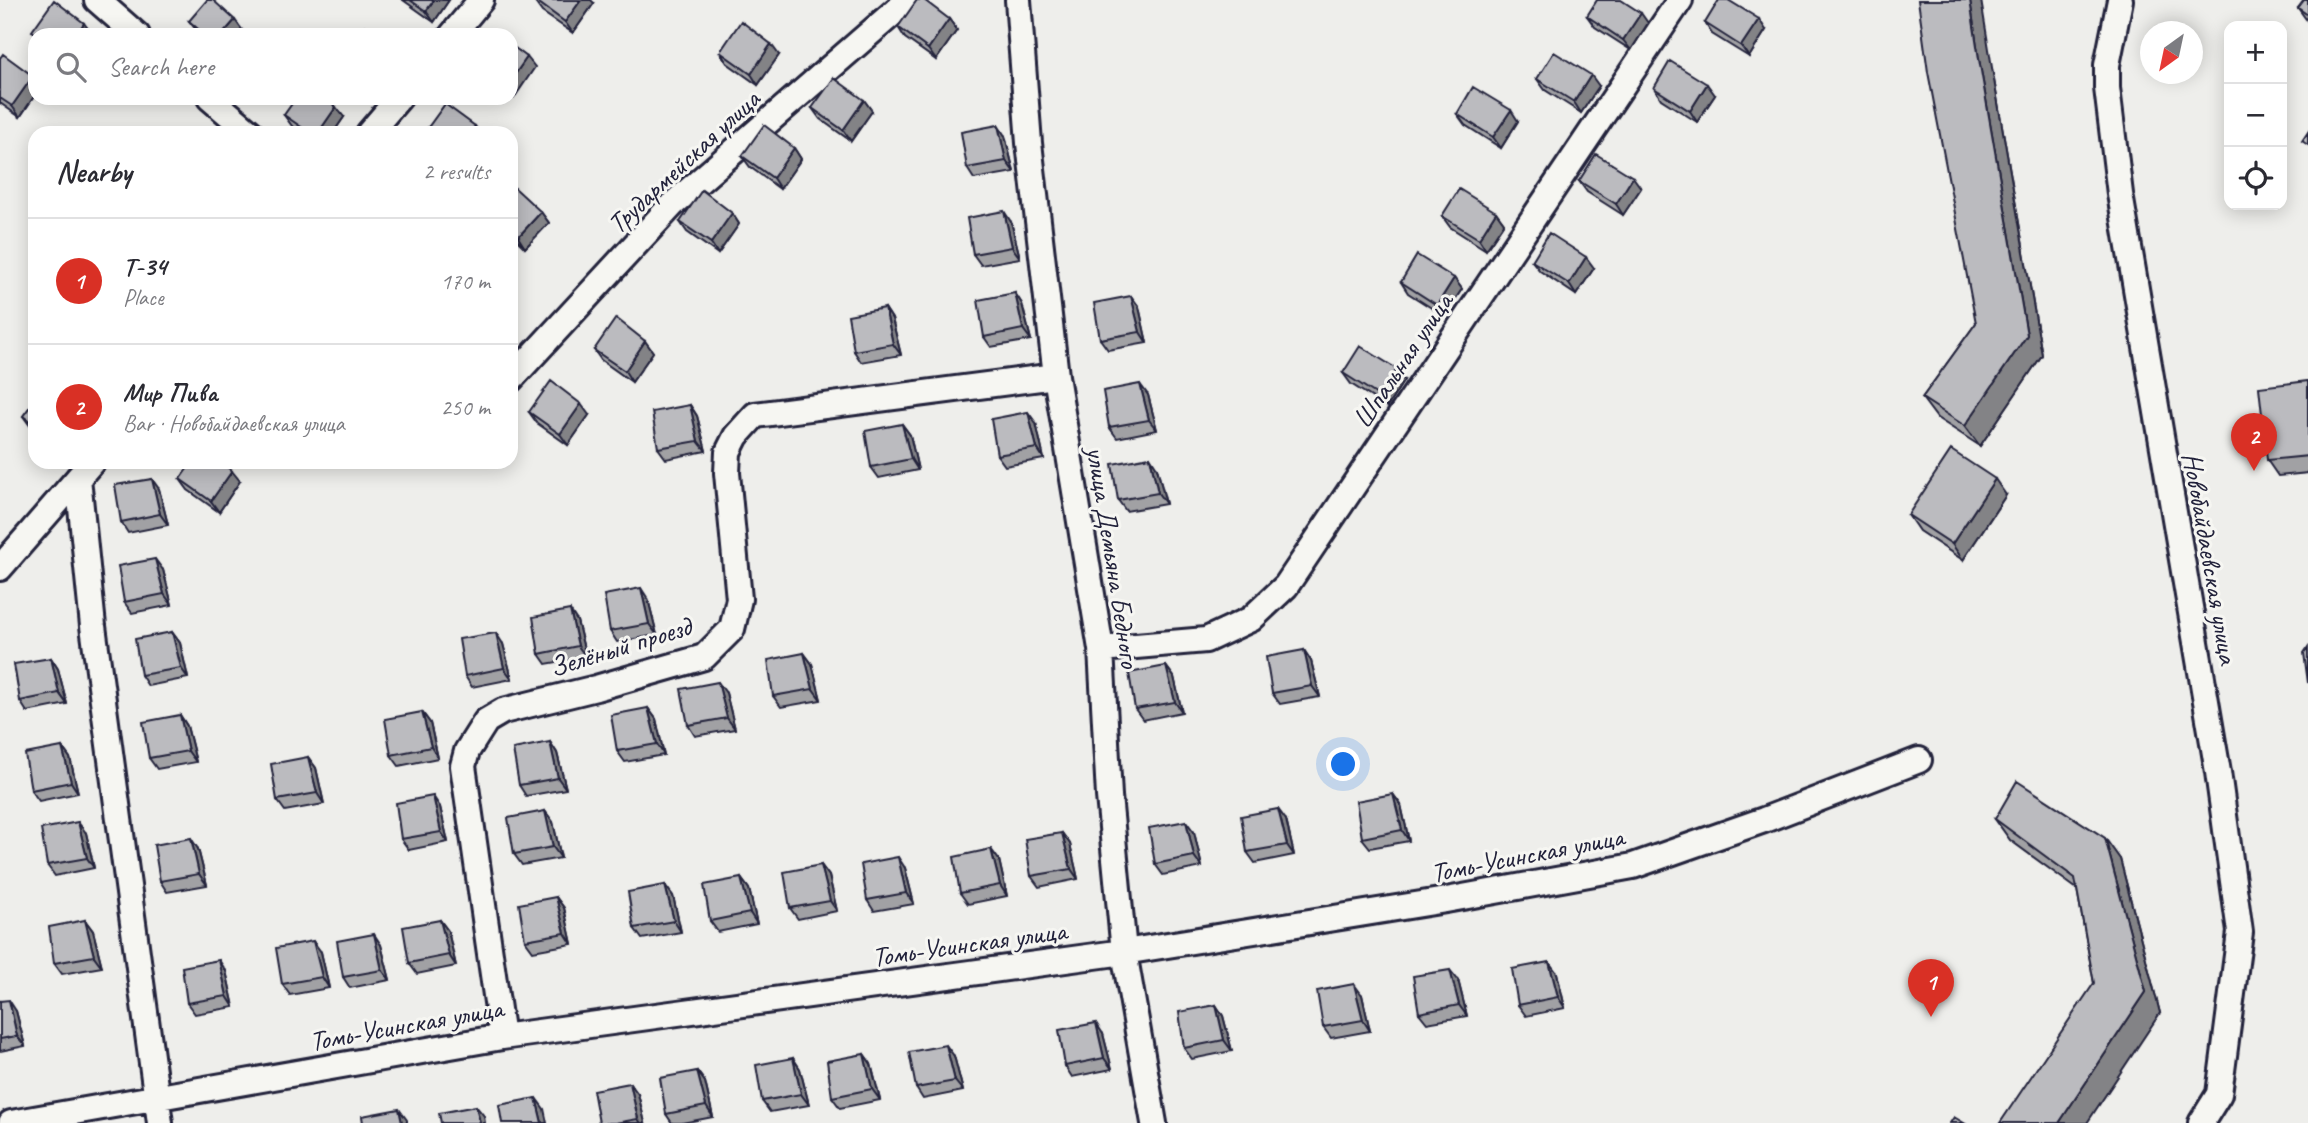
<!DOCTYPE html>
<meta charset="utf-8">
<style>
:root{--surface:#fff;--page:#f7f7f7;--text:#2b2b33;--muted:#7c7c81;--line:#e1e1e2;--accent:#d93025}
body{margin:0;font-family:Caveat,sans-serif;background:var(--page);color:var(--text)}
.controls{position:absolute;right:21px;top:21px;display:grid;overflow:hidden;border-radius:14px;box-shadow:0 4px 18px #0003}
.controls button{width:63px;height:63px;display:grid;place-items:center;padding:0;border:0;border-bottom:2px solid var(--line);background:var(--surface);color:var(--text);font:35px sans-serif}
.compass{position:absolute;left:2140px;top:21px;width:63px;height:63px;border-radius:50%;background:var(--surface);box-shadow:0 4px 18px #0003;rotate:213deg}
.you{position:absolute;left:1344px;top:765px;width:24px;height:24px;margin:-18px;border:5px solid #fff;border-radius:50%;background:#1a73e8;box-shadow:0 0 0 10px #1a73e833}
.badge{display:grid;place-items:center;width:46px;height:46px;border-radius:50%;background:var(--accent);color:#fff;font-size:23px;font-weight:700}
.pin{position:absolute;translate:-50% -58px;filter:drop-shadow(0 2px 4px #0008)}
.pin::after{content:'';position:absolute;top:37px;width:24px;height:21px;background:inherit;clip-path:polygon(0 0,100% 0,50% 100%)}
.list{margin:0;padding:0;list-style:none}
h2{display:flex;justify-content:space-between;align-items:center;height:91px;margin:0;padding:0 28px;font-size:30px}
h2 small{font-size:23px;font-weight:400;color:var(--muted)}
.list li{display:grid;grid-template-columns:46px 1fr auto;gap:21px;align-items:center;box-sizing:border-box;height:126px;padding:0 28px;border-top:2px solid var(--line)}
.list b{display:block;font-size:26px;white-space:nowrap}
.list p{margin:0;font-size:23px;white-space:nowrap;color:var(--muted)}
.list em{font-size:23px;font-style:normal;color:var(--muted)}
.icon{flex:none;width:38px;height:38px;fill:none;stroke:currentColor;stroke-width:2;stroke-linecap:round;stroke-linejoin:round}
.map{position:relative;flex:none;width:2308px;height:1123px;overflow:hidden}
.search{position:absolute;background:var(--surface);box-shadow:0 4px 18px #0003;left:28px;top:28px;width:490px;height:77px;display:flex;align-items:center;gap:18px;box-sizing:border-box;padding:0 24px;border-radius:21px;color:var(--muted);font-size:26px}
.panel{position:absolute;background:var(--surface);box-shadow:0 4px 18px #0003;left:28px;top:126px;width:490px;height:343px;border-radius:21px}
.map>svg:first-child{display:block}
</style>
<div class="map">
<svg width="2308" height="1123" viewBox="0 0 2308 1123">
<rect width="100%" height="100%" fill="#eeeeeb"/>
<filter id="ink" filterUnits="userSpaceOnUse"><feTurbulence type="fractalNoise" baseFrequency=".0143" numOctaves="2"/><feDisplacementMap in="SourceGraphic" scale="14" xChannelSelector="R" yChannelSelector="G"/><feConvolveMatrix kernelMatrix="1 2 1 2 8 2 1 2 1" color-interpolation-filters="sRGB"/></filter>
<g filter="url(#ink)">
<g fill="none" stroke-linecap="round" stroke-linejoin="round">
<defs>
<path id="street" d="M97 0 137 35
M1018 0 1029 143 1056 376 1101 649 1109 796 1124 952 1154 1123
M2120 0 2107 65V88L2120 194 2218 772 2240 932 2219 1094 2201 1123
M452 35 481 0
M210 98 251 133
M369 133 399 98
M511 379 672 205 908 0
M78 478 93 626 160 1123
M0 568 92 462
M1101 649 1206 640 1251 619 1286 586 1680 0
M502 1037 463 766 467 751 486 721 503 711 596 688 704 657 732 629 739 599 727 473 728 452 736 436 755 415 1056 376
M11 1123 502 1037 1124 952 1446 900 1633 866 1764 820 1919 760"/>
</defs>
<use href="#street" stroke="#22223b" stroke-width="30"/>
<use href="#street" stroke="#f6f6f2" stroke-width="24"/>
</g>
<path fill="#a1a1a4" stroke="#22223b" stroke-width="2" d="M403 0H449L434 22Z
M2308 0V22L2298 8Z
M534 1 594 3 573 33 542 12Z
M1587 16 1648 23 1631 50 1595 27Z
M949 19 957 30 936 60 905 38 898 27Z
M189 21 243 31 239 35H200Z
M1705 23 1766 30 1749 57 1712 34Z
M720 52 779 55 758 85 727 63Z
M0 58 33 76 35 79V95L20 117 0 103Z
M1537 79 1599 86 1581 113 1545 90Z
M1994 80 2042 355 1980 446 1937 418 1922 398 1976 323Z
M1654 88 1715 95 1697 122 1661 99Z
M864 100 872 111 851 141 820 119 812 108Z
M1457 114 1518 121 1501 148 1465 125Z
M284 115 344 117 333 133H302L292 126Z
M1005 136 1014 172 974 179 967 168Z
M794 148 801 159 780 189 750 167 742 156Z
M1579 181 1641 188 1623 215 1587 192Z
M511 192 541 212 549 223 525 248 511 234Z
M1496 212 1504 223 1486 250 1450 227 1442 216Z
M732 213 739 224 718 254 687 232 680 222Z
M1011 222 1020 258 981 265 973 254Z
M1532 261 1594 268 1576 295 1540 271Z
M1454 278 1462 289 1444 316 1408 293 1401 282Z
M1015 293 1022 304 1031 340 991 347 984 337Z
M1131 296 1139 307 1147 343 1108 350 1100 339Z
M885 308 892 319 901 355 861 362 854 351Z
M645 341 653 352 632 382 601 360 594 350Z
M1343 373 1404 380 1387 407 1351 384Z
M2308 381V473L2278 476 2267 460Z
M1148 395 1157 430 1117 438 1109 427Z
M35 400V430L31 427 23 416Z
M690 405 697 416 706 451 666 459 658 448Z
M529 412 589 415 568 445 537 423Z
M1036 423 1044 459 1005 466 997 455Z
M902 424 910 435 918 470 879 478 871 467Z
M1157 468 1166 504 1126 511 1118 500Z
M180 479 240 481 219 512 188 490Z
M159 489 168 525 128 533 121 522Z
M2006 495 1963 560 1919 531 1908 515Z
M163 570 172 605 132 613 124 602Z
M648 599 657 635 617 642 610 631Z
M577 621 586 657 546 664 539 654Z
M172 632 180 643 188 678 148 686 141 675Z
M503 644 512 679 472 687 465 676Z
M1304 650 1311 661 1320 697 1280 704 1272 693Z
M804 653 812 664 821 700 781 707 773 696Z
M51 658 58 669 67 704 27 712 20 701Z
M1166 666 1174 677 1182 712 1143 720 1135 709Z
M726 693 735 729 695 736 688 725Z
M648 708 656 719 664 755 625 762 617 751Z
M422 712 430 723 438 758 399 766 391 755Z
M180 715 187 726 196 762 157 769 149 758Z
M550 742 557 753 566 789 526 796 519 785Z
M62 747 70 758 78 793 39 801 31 790Z
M308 757 316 768 324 804 285 811 277 800Z
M1393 794 1401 805 1409 841 1370 848 1362 838Z
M440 807 448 842 409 850 401 839Z
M545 811 553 822 561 858 522 865 514 854Z
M1995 819 2120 859 2160 1013 2094 983 2077 889 2010 840Z
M1286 820 1294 855 1255 863 1247 852Z
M1194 832 1202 867 1163 875 1155 864Z
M86 833 94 868 55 876 47 865Z
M1062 833 1070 844 1078 879 1039 887 1031 876Z
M198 849 207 885 167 892 160 881Z
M999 860 1007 896 968 904 960 893Z
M821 865 829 876 837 911 798 919 790 908Z
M905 868 914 904 874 911 867 900Z
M741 878 749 889 757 924 718 932 710 921Z
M665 885 673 896 681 932 642 939 634 928Z
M556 897 564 908 572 944 533 951 525 940Z
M85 920 93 931 102 967 62 974 54 963Z
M440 920 448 931 456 966 417 974 409 963Z
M381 945 390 980 350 988 343 977Z
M321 952 329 988 290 995 282 984Z
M226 971 234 1007 195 1014 187 1003Z
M1557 973 1565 1008 1526 1016 1518 1005Z
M1458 980 1467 1016 1427 1023 1419 1013Z
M1362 995 1370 1031 1331 1038 1323 1027Z
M0 1001 16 1011 25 1046 0 1051Z
M1216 1005 1223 1016 1232 1051 1192 1059 1184 1048Z
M1103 1034 1112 1069 1072 1077 1065 1066Z
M864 1054 871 1064 880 1100 840 1108 832 1097Z
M954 1056 963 1091 923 1099 916 1088Z
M793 1058 800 1069 809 1105 770 1112 762 1101Z
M697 1071 705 1082 713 1117 682 1123H672L666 1114Z
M638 1094 645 1123H599Z"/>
<path fill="#838386" stroke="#22223b" stroke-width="2" d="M434 0H449L434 22 426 11Z
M581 0H591L594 3 573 33 565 22Z
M1970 0H1981L1994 80 2042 355 1980 446 1965 426 2027 335 1979 59Z
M1641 13 1648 23 1631 50 1623 40Z
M949 19 957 30 936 60 928 49Z
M1759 19 1766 30 1749 57 1741 46Z
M235 20 243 31 239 35H222Z
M84 23 92 34 91 35H76Z
M771 44 779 55 758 85 751 74Z
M527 57 535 67 514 98 511 94V80Z
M1591 75 1599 86 1581 113 1574 102Z
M33 76 35 79V95L20 117 12 106Z
M1707 84 1715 95 1697 122 1690 111Z
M864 100 872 111 851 141 843 130Z
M336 107 344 117 333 133H318Z
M1511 110 1518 121 1501 148 1493 137Z
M998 125 1005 136 1014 172 1006 161Z
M475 126 480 133H470Z
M794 148 801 159 780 189 773 178Z
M1633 177 1641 188 1623 215 1616 204Z
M1004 211 1011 222 1020 258 1012 247Z
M541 212 549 223 525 248 518 237Z
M1496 212 1504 223 1486 250 1479 239Z
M732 213 739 224 718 254 711 243Z
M1586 257 1594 268 1576 295 1569 284Z
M1454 278 1462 289 1444 316 1437 305Z
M1015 293 1022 304 1031 340 1023 329Z
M1131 296 1139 307 1147 343 1140 332Z
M885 308 892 319 901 355 893 344Z
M645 341 653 352 632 382 625 371Z
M1397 369 1404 380 1387 407 1379 396Z
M1140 384 1148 395 1157 430 1149 420Z
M581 404 589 415 568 445 560 434Z
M690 405 697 416 706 451 698 441Z
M1028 412 1036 423 1044 459 1037 448Z
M902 424 910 435 918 470 911 459Z
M1150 457 1157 468 1166 504 1158 493Z
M232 471 240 481 219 512 211 501Z
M152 479 159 489 168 525 160 514Z
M1995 479 2006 495 1963 560 1952 544Z
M155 559 163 570 172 605 164 594Z
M641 588 648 599 657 635 649 624Z
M570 610 577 621 586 657 578 646Z
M172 632 180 643 188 678 181 668Z
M496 633 503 644 512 679 504 668Z
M1304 650 1311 661 1320 697 1312 686Z
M804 653 812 664 821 700 813 689Z
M51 658 58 669 67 704 59 693Z
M1166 666 1174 677 1182 712 1175 702Z
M718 682 726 693 735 729 727 718Z
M648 708 656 719 664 755 657 744Z
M422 712 430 723 438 758 431 747Z
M180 715 187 726 196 762 188 751Z
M550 742 557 753 566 789 558 778Z
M62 747 70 758 78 793 71 782Z
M308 757 316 768 324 804 317 793Z
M1393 794 1401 805 1409 841 1402 830Z
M433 796 440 807 448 842 441 832Z
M1278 809 1286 820 1294 855 1287 845Z
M545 811 553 822 561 858 553 847Z
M1186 821 1194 832 1202 867 1194 856Z
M78 822 86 833 94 868 87 858Z
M1062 833 1070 844 1078 879 1071 869Z
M191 838 198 849 207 885 199 874Z
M2105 838 2120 859 2160 1013 2087 1123H2059L2146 992Z
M991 849 999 860 1007 896 1000 885Z
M898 857 905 868 914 904 906 893Z
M821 865 829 876 837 911 830 901Z
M741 878 749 889 757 924 750 913Z
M665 885 673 896 681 932 674 921Z
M556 897 564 908 572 944 565 933Z
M85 920 93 931 102 967 94 956Z
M440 920 448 931 456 966 449 955Z
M374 934 381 945 390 980 382 970Z
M313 941 321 952 329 988 322 977Z
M219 960 226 971 234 1007 227 996Z
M1549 962 1557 973 1565 1008 1558 997Z
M1450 970 1458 980 1467 1016 1459 1005Z
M1354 984 1362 995 1370 1031 1363 1020Z
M9 1000 16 1011 25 1046 17 1036Z
M1216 1005 1223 1016 1232 1051 1224 1040Z
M1096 1023 1103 1034 1112 1069 1104 1058Z
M946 1045 954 1056 963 1091 955 1081Z
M864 1054 871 1064 880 1100 872 1089Z
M793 1058 800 1069 809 1105 801 1094Z
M697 1071 705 1082 713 1117 706 1106Z
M630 1083 638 1094 645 1123H641L638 1119Z
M536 1098 544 1109 547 1123H542Z
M476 1106 484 1116 485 1123H480Z
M399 1109 407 1120V1123H402Z"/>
<path fill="#bbbbbf" stroke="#22223b" stroke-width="2" d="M54 0 84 23 76 35H38L32 31Z
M207 0H213L235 20 222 35H205L189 21Z
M410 0H434L426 11Z
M535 0H581L565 22Z
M917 0H924L949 19 928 49 898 27Z
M1597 0H1621L1641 13 1623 40 1587 16Z
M1719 0H1728L1759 19 1741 46 1705 23Z
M1918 0H1970L1979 59 2027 335 1965 426 1922 398 1976 323 1928 72Z
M2304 0H2308V15L2298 8Z
M741 21 771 44 751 74 720 52Z
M365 26 377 35H359Z
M511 45 527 57 511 80Z
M1554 52 1591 75 1574 102 1537 79Z
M3 54 33 76 12 106 0 98V58Z
M1670 61 1707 84 1690 111 1654 88Z
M834 78 864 100 843 130 812 108Z
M1473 87 1511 110 1493 137 1457 114Z
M296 98H325L336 107 318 133H310L284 115Z
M445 104 475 126 470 133H424Z
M764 125 794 148 773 178 742 156Z
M998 125 1006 161 967 168 961 132Z
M2308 132V145L2302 141Z
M1596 154 1633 177 1616 204 1579 181Z
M515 188 541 212 518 237 511 231V192Z
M1459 189 1496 212 1479 239 1442 216Z
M702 190 732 213 711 243 680 222Z
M1004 211 1012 247 973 254 967 218Z
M1549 233 1586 257 1569 284 1532 261Z
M1417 255 1454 278 1437 305 1401 282Z
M1015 293 1023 329 984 337 978 300Z
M1131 296 1140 332 1100 339 1094 303Z
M885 308 893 344 854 351 848 315Z
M616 318 645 341 625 371 594 350Z
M1360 346 1397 369 1379 396 1343 373Z
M551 381 581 404 560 434 529 412Z
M2308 381V456L2267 460 2259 387Z
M1140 384 1149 420 1109 427 1103 391Z
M35 400V425L23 416Z
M690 405 698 441 658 448 652 412Z
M1028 412 1037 448 997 455 991 419Z
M902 424 911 459 871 467 865 431Z
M1951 450 1995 479 1952 544 1908 515Z
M1150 457 1158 493 1118 500 1112 464Z
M192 462H221L232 471 211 501 180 479Z
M152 479 160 514 121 522 115 485Z
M155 559 164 594 124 602 118 566Z
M641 588 649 624 610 631 604 595Z
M570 610 578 646 539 654 533 617Z
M172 632 181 668 141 675 135 639Z
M496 633 504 668 465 676 459 639Z
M2308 647V683L2304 653Z
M1304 650 1312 686 1272 693 1266 657Z
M804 653 813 689 773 696 768 660Z
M51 658 59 693 20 701 14 664Z
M1166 666 1175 702 1135 709 1129 673Z
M718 682 727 718 688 725 681 689Z
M648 708 657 744 617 751 611 715Z
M422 712 431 747 391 755 385 719Z
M180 715 188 751 149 758 143 722Z
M550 742 558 778 519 785 513 749Z
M62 747 71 782 31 790 25 754Z
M308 757 317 793 277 800 271 764Z
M2017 781 2105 838 2146 992 2059 1123H2000L2094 983 2075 878 1995 819Z
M1393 794 1402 830 1362 838 1356 801Z
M433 796 441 832 401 839 396 803Z
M1278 809 1287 845 1247 852 1241 816Z
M545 811 553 847 514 854 508 818Z
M1186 821 1194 856 1155 864 1149 828Z
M78 822 87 858 47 865 41 829Z
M1062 833 1071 869 1031 876 1025 839Z
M191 838 199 874 160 881 154 845Z
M991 849 1000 885 960 893 954 857Z
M898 857 906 893 867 900 861 864Z
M821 865 830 901 790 908 784 872Z
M741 878 750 913 710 921 704 885Z
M665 885 674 921 634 928 628 892Z
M556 897 565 933 525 940 519 904Z
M85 920 94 956 54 963 49 927Z
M440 920 449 955 409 963 403 927Z
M374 934 382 970 343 977 337 941Z
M313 941 322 977 282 984 276 948Z
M219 960 227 996 187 1003 182 967Z
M1549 962 1558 997 1518 1005 1512 969Z
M1450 970 1459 1005 1419 1013 1413 976Z
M1354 984 1363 1020 1323 1027 1317 991Z
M9 1000 17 1036 0 1039V1001Z
M1216 1005 1224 1040 1184 1048 1179 1012Z
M1096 1023 1104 1058 1065 1066 1059 1030Z
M946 1045 955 1081 916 1088 909 1052Z
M864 1054 872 1089 832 1097 827 1061Z
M793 1058 801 1094 762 1101 756 1065Z
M697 1071 706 1106 666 1114 660 1078Z
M630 1083 638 1119 615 1123H599L593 1090Z
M536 1098 542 1123H502L499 1105Z
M476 1106 480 1123H441L439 1113Z
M399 1109 402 1123H363L362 1116Z
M1954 1117 1964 1123H1950Z"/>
</g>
<g text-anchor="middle" stroke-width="6" stroke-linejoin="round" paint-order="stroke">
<g font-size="28" fill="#22223b" stroke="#f6f6f2">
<text transform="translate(683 161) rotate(-43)" y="10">Трудармейская улица</text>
<text transform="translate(1402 360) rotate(-56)" y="10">Шпальная улица</text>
<text transform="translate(1114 557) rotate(81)" y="10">улица Демьяна Бедного</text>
<text transform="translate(2211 558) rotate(80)" y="10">Новобайдаевская улица</text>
<text transform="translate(620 646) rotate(-17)" y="10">Зелёный проезд</text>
<text transform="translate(1527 854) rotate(-11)" y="10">Томь-Усинская улица</text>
<text transform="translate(969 943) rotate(-8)" y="10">Томь-Усинская улица</text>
<text transform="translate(406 1024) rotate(-10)" y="10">Томь-Усинская улица</text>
</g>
</g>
</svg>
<div class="controls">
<button>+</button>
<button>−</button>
<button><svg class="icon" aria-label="locate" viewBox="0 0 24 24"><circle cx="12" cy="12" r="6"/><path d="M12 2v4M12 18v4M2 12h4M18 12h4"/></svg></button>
</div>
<svg class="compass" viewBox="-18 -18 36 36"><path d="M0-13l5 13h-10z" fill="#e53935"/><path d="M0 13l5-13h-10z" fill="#7c7c81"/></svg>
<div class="you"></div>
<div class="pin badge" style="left:1931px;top:1017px">1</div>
<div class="pin badge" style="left:2254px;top:471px">2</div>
<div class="search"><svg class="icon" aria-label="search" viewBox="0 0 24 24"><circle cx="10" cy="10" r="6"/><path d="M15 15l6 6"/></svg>Search here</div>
<section class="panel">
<h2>Nearby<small>2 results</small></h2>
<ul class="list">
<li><span class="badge">1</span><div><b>T-34</b><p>Place</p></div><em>170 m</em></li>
<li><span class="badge">2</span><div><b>Мир Пива</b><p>Bar · Новобайдаевская улица</p></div><em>250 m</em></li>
</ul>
</section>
</div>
